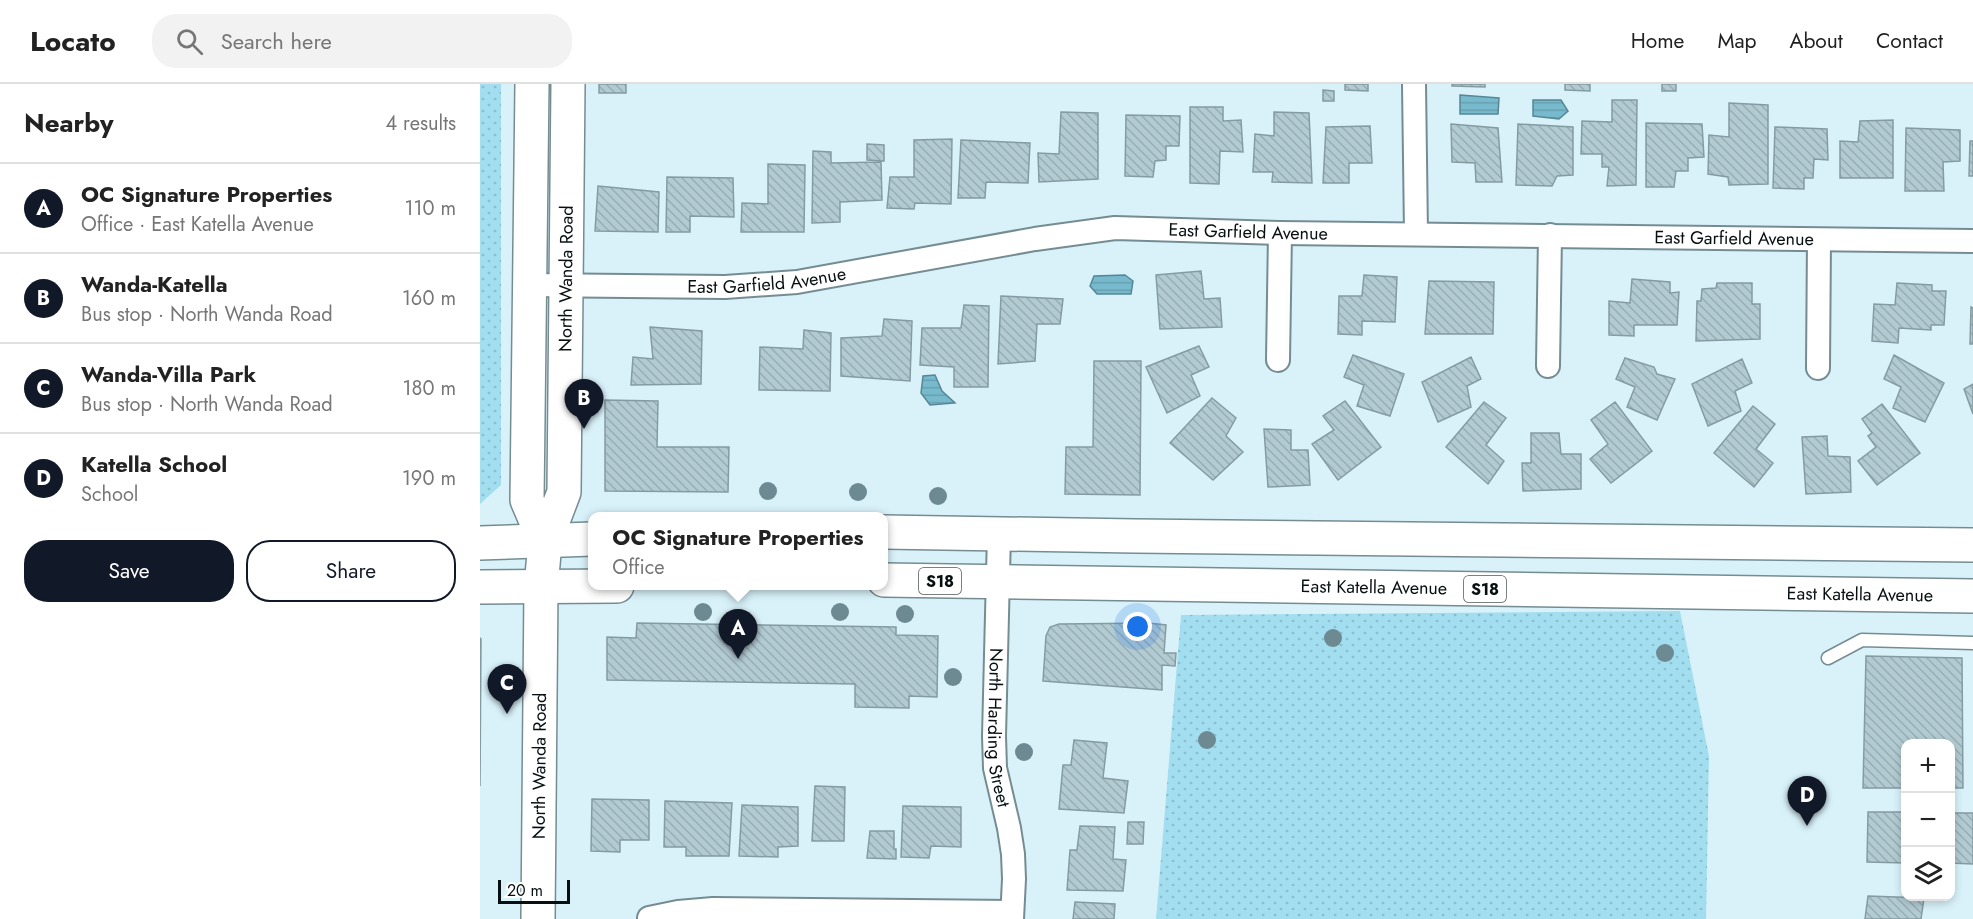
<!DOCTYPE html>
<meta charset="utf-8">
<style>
:root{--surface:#fff;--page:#f2f2f2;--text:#222;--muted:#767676;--line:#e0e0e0;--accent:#111827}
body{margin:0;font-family:Jost,sans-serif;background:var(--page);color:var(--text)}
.controls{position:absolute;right:18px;bottom:18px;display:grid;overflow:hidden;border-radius:12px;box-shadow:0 3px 9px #0003}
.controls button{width:54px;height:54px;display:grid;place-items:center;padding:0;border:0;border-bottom:2px solid var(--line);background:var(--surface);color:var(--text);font:30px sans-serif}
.scale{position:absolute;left:18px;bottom:15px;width:72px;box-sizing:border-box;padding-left:6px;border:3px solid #070f11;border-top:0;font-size:16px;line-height:21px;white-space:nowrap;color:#070f11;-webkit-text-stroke:4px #fff;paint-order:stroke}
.you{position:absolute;left:658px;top:543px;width:21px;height:21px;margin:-15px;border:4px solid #fff;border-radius:50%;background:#1a73e8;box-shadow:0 0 0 9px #1a73e833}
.badge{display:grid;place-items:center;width:39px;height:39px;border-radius:50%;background:var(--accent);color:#fff;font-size:20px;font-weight:700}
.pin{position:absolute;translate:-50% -50px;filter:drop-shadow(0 2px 3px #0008)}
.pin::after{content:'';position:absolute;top:32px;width:21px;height:18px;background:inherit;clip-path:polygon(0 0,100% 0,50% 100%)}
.popup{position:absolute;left:108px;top:428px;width:300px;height:78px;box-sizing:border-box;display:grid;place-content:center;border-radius:12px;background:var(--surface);filter:drop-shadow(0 2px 4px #0005);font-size:20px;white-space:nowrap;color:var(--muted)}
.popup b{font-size:22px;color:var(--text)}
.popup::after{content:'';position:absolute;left:50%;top:100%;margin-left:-12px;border:12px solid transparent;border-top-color:var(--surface)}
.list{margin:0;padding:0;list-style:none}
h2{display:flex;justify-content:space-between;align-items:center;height:78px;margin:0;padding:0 24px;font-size:26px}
h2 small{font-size:20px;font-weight:400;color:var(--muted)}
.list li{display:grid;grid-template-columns:39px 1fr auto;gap:18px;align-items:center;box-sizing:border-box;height:90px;padding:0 24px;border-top:2px solid var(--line)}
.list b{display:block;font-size:22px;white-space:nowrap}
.list p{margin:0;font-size:20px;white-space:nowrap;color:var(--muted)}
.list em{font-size:20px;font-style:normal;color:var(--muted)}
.actions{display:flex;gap:12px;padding:18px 24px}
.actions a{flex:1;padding:14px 0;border:2px solid var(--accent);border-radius:24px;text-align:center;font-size:21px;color:var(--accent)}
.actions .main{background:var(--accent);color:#fff}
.icon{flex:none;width:33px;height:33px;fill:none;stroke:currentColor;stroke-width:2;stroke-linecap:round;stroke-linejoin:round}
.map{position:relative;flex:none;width:1493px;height:835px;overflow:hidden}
header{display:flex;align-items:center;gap:36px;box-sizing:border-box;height:84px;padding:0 30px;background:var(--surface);border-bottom:2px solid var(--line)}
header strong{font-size:28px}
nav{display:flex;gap:33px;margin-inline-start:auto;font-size:21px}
.search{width:420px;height:54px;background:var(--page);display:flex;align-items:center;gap:15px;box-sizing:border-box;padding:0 21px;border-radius:24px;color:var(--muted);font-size:22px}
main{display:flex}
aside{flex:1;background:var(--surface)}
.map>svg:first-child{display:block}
</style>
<header>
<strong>Locato</strong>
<div class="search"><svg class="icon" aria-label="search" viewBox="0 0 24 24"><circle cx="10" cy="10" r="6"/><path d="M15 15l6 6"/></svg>Search here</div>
<nav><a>Home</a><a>Map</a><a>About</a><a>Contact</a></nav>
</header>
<main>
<aside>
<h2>Nearby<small>4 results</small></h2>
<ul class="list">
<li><span class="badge">A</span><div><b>OC Signature Properties</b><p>Office · East Katella Avenue</p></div><em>110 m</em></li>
<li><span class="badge">B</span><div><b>Wanda-Katella</b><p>Bus stop · North Wanda Road</p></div><em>160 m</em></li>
<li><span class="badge">C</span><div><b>Wanda-Villa Park</b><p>Bus stop · North Wanda Road</p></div><em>180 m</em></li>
<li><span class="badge">D</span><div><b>Katella School</b><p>School</p></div><em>190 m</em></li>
</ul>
<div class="actions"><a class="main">Save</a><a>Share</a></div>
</aside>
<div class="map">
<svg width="1493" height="835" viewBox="0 0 1493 835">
<defs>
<pattern id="grass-dots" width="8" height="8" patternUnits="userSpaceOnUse" patternTransform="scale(1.5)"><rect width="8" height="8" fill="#a2def0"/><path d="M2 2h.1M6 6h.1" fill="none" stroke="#8abdcd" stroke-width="1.8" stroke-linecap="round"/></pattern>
<pattern id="water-rules" width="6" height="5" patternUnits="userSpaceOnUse" patternTransform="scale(1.5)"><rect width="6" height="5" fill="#78bacd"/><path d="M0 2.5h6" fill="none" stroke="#669faf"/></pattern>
<pattern id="building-back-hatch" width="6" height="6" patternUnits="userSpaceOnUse" patternTransform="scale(1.5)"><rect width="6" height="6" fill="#b2cbd2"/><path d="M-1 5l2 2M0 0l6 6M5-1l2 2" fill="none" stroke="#98adb3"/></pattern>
</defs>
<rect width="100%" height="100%" fill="#d9f2fa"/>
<path fill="url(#grass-dots)" d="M0 0H21V401L0 420Z
M1200 527 1229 672 1226 835H676L701 531Z"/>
<path fill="url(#water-rules)" stroke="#568795" stroke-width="1.5" d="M980 11 1019 14 1018 30H980Z
M1053 16H1081L1088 27 1079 35 1053 32Z
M645 191 653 197 651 210H617L610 202 614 192Z
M455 291 462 307 475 319 450 321 441 309 443 292Z"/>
<path fill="url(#building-back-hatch)" stroke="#849ba2" stroke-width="1.5" d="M119 0H146V9H119Z
M865 0H888V7L865 6Z
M972 0H1005V3L972 2Z
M1085 0H1110V7L1085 6Z
M1182 0H1196V7H1182Z
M843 6 854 7V17H843Z
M1132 16H1157L1156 101 1127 102 1129 83H1122V70H1101L1102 37 1132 38Z
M1249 19 1288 21V100L1249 101 1248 93 1228 90 1229 51 1249 53Z
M710 23H743V37L761 36 763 68 740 67 739 100 710 99Z
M581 28 618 29V95L559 98 558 69 579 70Z
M794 28 829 29 832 99 792 98 793 88H773L775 50 794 52Z
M646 31 700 32 699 62H686V76L675 77 673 93 645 92Z
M1413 36V94H1360V57L1378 58 1380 37Z
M1166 39 1222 40 1224 73 1208 74V87H1196L1194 103H1166Z
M971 40 1018 44 1022 98H996L995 79 972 78Z
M1038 40 1093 43V91L1077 92 1072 102 1036 101Z
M890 42 892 79H869V99H843L846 43Z
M1295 43 1347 45 1348 76 1334 75 1333 94H1324V105L1293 104Z
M1426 44 1480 46V77L1463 78 1464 107H1425Z
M472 55 471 120 435 119 434 125 407 124 410 93H434V56Z
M481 56 550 59 548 99 506 98 505 114H478Z
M1490 57H1493V92H1489Z
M387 60 404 61V77L387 76Z
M333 67 351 68V79L401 78 402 116 360 118V138L332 139Z
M288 80 325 81 324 148H261L262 119 288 120Z
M187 93 253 94 254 133 210 132V148H186Z
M118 102 179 108 178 148 115 147Z
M721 187 724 215 740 214 742 243 680 245 676 191Z
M884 191 917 193 915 238 882 237V251L858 250 859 212H882Z
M1152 195 1190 198V209L1199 208 1197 241H1154V252L1129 251V217L1150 219Z
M949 197 1014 198 1013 250H945Z
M1237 199H1272V220H1280V255L1216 257 1217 217H1221L1222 205 1236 204Z
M1417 199 1452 201V207H1466L1464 241H1451V246L1419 244 1418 259 1392 257 1394 220 1415 221Z
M521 212 583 215 580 240H557L555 277 518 280Z
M484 221 509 222 508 303H474V283L440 281 442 244H481Z
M1491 223 1493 224V260H1490Z
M404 235 432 237 430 297 361 292V254L402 252Z
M170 243 222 247 221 300 151 301 153 273 173 275Z
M324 246 351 249 350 307 279 306 280 263 323 265Z
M719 262 729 283 711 291 720 312 687 329 666 283Z
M873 271 924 290 910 332 877 322 884 301 864 293Z
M1414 271 1464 299 1445 338 1413 324 1421 303 1404 295Z
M991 273 1001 295 987 302 991 323 958 338 942 298Z
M1145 274 1174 283 1177 290 1195 295 1177 336 1147 323 1155 303 1136 295Z
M1262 275 1272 299 1255 307 1261 327 1228 342 1212 300Z
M614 277H661L660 411 585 410 586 363H613Z
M1493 300V330L1484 305Z
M732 314 756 334 746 352 763 368 733 396 690 359Z
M125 316 178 317 177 363H249L248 408 125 407Z
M865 317 901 363 858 396 832 360 854 346 843 332Z
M1004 318 1026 334 1006 361 1024 377 1008 400 966 363Z
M1135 318 1172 367 1131 399 1110 375 1128 360 1111 336Z
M1402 320 1440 369 1397 401 1378 377 1396 363 1388 352 1392 349 1382 335Z
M1273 322 1295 340 1276 365 1293 379 1274 403 1234 369Z
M784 345 811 346V366H828L830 401 788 403Z
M1051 349H1079L1081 370H1101V405L1043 407 1042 379H1051Z
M1347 352 1348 372 1370 373 1371 408 1326 410 1322 353Z
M157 539 416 543V551L458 552 457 613 429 612V624L375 623V600L127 596V553L156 554Z
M669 539 686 541 684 569H696L695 582 682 581V606L563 597 566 552 570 543 579 540Z
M0 554 1 555 0 702Z
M1386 572 1482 574 1483 704H1470V660H1426V704H1383Z
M594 656 627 659 623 694 648 697 644 729 579 725 583 681H591Z
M335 702 365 703 364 757H332Z
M112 715 169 716V756H140V768L111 767Z
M185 717 252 719 249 772H206V763H184Z
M262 721 318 723V762L298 763V773L259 772Z
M423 722 481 723V763L451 762 449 774 421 773Z
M1388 728H1426V779L1387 778Z
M1470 729H1493V780L1470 779Z
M648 738H664L663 760H647Z
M600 742 635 743 633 775 646 776 643 807 587 806 590 766H597Z
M390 747H414V765H416V775L387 774Z
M1388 812 1444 814 1441 835H1385Z
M595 818 635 820 634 835H593Z"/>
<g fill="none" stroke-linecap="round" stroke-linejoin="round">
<defs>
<path id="lane" d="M1348 574 1382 556 1493 559"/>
<g id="street">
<path d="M934 0 936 149"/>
<path id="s1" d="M50 201 245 203 317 198 555 155 635 144 800 149 1493 157"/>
<path d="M798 276 800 149"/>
<path d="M1068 282 1070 151"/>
<path d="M1338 284 1339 156"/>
<path id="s2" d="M519 450 514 652 515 684 529 744 533 770 534 795 532 835"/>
<path d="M169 834 198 828 233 825 532 828"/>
</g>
<g id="secondary">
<path d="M52 0 47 416 65 458"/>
<path id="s3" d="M58 835 61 503 65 458 84 408 88 0"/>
</g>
<g id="primary">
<path d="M404 448 655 452 1493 461"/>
<path d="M0 459 112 455"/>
<path id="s4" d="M404 496 1493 512"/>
<path d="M0 503 137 502"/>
</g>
</defs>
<use href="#lane" stroke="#758c93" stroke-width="15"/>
<use href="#street" stroke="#758c93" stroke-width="26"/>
<use href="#secondary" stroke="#758c93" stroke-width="36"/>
<use href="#primary" stroke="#758c93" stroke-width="36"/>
<use href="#lane" stroke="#fff" stroke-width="12"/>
<use href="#street" stroke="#fff" stroke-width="22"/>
<use href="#secondary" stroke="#fff" stroke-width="33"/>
<use href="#primary" stroke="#fff" stroke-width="33"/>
</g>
<g fill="#6d8a92">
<circle cx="288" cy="407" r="9"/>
<circle cx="378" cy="408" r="9"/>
<circle cx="458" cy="412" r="9"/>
<circle cx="223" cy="528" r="9"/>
<circle cx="360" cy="528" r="9"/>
<circle cx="425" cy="530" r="9"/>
<circle cx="853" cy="554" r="9"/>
<circle cx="1185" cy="569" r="9"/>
<circle cx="473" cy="593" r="9"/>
<circle cx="727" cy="656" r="9"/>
<circle cx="544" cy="668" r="9"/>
</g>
<g text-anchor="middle" stroke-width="4.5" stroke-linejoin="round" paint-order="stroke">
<g fill="#fff" stroke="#515758" stroke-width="1.5">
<rect x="439" y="484" width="42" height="26" rx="4.5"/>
<rect x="984" y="492" width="42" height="26" rx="4.5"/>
</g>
<g font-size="16" font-weight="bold" fill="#070f11">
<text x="460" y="503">S18</text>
<text x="1005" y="511">S18</text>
</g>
<g font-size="18" fill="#070f11" stroke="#fff">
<text dy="6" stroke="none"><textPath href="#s1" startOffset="723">East Garfield Avenue</textPath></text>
<text dy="6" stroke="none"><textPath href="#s1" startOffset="1209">East Garfield Avenue</textPath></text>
<text dy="6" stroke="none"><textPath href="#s3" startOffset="644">North Wanda Road</textPath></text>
<text dy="6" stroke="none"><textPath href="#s1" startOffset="237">East Garfield Avenue</textPath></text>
<text dy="6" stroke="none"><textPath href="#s4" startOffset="490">East Katella Avenue</textPath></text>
<text dy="6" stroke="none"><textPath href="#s4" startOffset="976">East Katella Avenue</textPath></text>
<text dy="6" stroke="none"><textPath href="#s2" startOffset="194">North Harding Street</textPath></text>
<text dy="6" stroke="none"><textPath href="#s3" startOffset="153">North Wanda Road</textPath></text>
</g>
</g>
</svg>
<div class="controls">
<button>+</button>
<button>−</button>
<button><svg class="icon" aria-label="layers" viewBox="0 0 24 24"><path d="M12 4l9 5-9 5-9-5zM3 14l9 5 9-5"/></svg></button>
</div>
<div class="scale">20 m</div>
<div class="you"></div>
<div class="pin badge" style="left:258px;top:575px">A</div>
<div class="popup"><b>OC Signature Properties</b>Office</div>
<div class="pin badge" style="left:104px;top:345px">B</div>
<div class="pin badge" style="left:27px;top:630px">C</div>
<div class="pin badge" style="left:1327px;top:742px">D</div>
</div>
</main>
